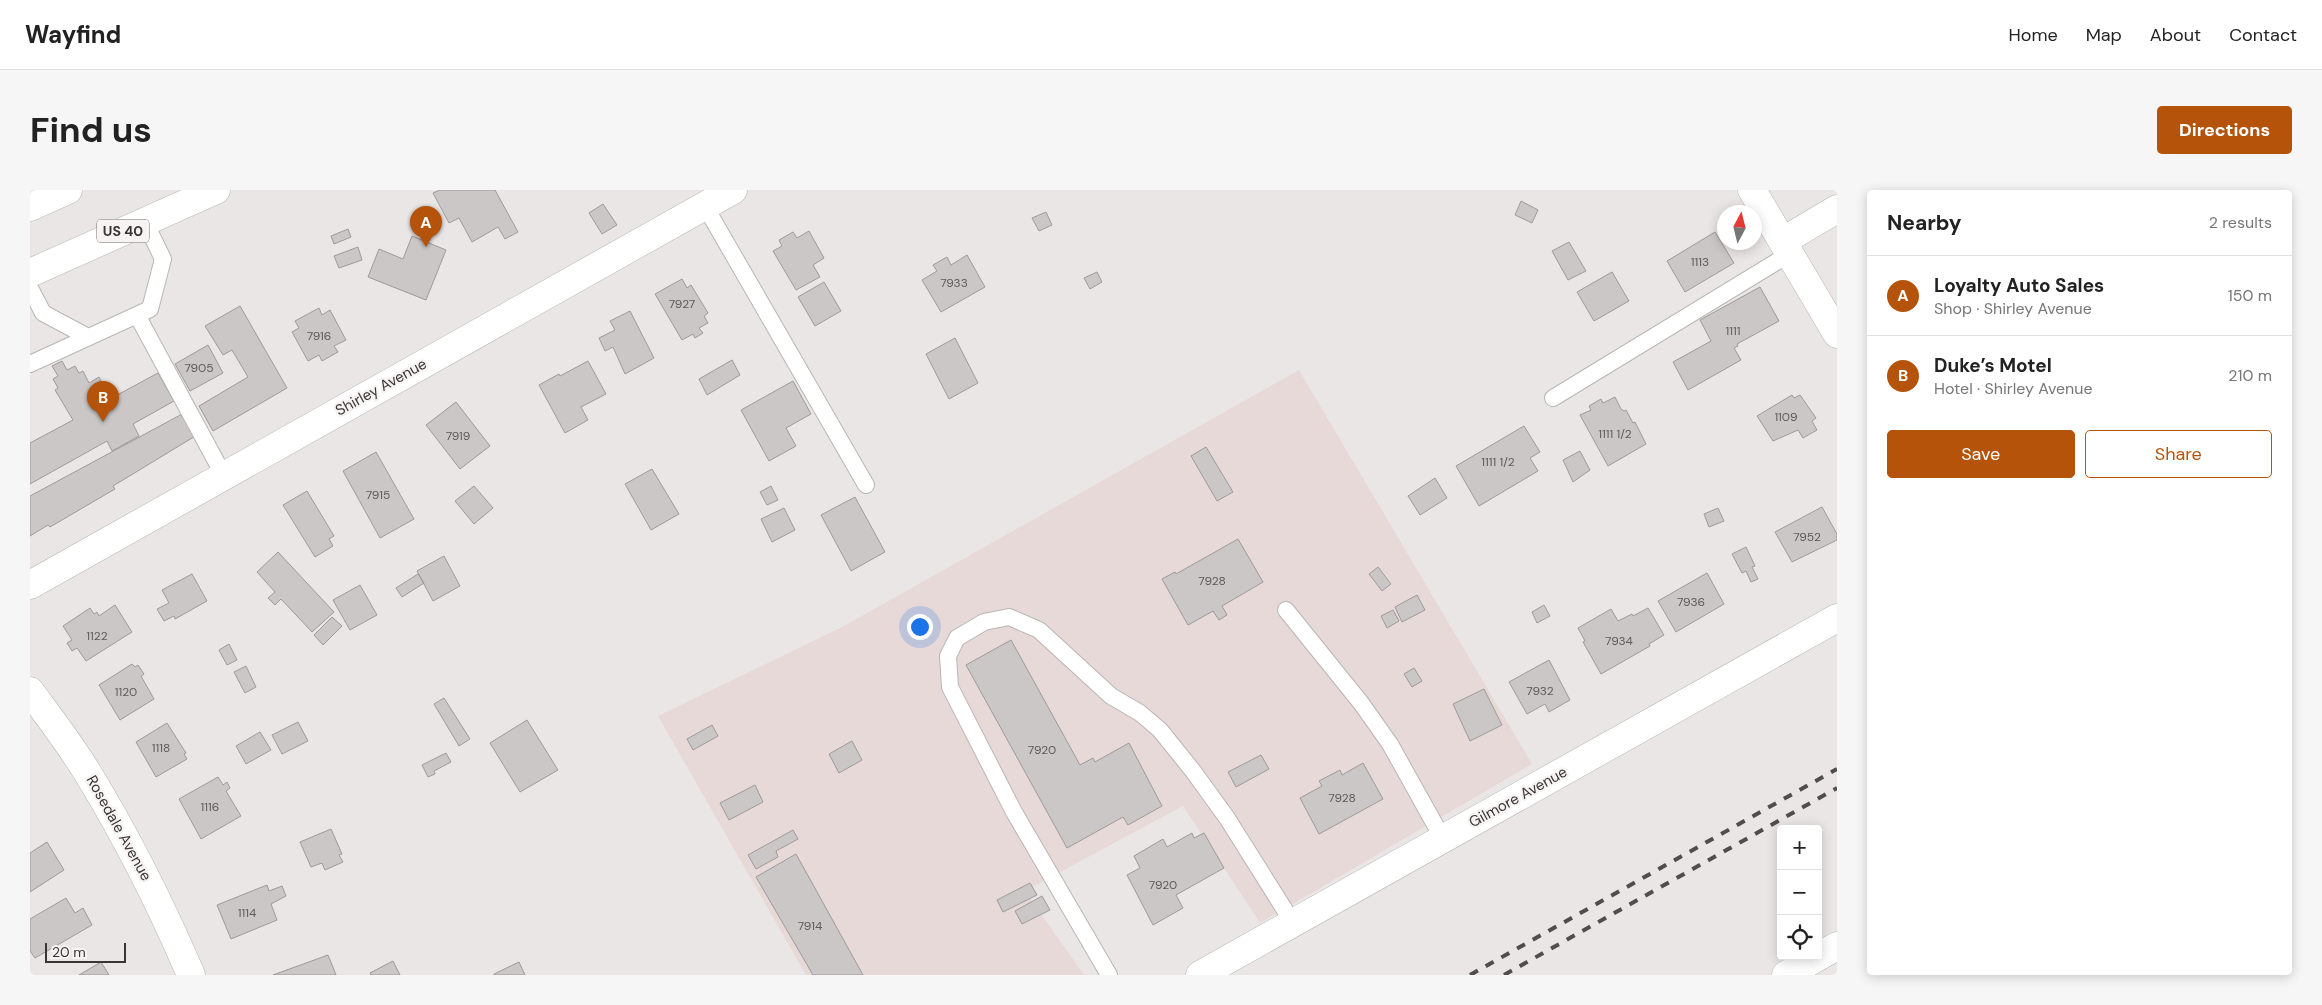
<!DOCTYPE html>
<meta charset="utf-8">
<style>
:root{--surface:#fff;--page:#f6f6f6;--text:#222;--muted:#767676;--line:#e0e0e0;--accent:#b45309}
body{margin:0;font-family:"DM Sans",sans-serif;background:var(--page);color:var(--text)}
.controls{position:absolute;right:15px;bottom:15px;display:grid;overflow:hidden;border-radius:5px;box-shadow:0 2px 12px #0003}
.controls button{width:45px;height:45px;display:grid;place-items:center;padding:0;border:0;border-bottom:1px solid var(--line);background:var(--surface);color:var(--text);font:25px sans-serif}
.compass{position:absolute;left:1687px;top:15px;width:45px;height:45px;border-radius:50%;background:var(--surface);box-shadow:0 2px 12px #0003;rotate:7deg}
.scale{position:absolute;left:15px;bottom:12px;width:81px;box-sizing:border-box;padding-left:5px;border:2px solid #373535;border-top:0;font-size:14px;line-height:18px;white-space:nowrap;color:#373535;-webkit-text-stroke:4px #f8f3f3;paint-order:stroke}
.you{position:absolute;left:889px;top:436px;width:18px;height:18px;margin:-12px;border:4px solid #fff;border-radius:50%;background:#1a73e8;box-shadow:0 0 0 8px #1a73e833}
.badge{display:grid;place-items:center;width:32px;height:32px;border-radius:50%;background:var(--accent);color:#fff;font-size:16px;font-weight:700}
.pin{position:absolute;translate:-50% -41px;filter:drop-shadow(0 1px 2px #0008)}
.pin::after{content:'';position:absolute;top:26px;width:18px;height:15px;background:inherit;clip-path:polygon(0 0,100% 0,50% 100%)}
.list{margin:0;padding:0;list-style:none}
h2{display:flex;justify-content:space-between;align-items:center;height:65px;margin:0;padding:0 20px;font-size:21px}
h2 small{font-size:16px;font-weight:400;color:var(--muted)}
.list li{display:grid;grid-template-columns:32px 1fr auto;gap:15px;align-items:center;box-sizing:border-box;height:80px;padding:0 20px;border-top:1px solid var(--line)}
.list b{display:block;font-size:19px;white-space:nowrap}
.list p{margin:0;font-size:16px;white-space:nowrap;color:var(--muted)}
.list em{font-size:16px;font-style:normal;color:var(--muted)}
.actions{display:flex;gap:10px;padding:15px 20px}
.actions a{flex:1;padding:11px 0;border:1px solid var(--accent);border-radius:5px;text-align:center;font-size:18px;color:var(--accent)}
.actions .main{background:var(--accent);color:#fff}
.icon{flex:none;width:28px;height:28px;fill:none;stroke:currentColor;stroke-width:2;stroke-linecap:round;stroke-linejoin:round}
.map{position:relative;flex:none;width:1807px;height:785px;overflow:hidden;border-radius:5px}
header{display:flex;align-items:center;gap:30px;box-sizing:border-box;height:70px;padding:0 25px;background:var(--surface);border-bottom:1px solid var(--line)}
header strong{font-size:24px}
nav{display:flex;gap:28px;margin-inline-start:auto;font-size:18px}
.intro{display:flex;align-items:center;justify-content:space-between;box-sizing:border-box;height:120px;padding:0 30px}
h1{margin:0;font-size:35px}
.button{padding:12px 22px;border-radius:5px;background:var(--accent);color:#fff;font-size:18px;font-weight:700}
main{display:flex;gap:30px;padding:0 30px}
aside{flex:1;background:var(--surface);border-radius:5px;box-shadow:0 2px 12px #0003}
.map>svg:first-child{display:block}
</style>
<header>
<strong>Wayfind</strong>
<nav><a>Home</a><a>Map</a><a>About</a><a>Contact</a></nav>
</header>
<div class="intro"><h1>Find us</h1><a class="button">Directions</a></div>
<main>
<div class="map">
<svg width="1807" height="785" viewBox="0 0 1807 785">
<rect width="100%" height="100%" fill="#ebe6e6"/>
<path fill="#e7d9d8" d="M1269 180 1502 574 1230 733 1153 616 995 701 1054 785H776L628 526 814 436Z"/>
<path fill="#cbc7c7" stroke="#9e9a99" d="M410 0H465L488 42 475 49 468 37 442 52 429 28 419 33 403 3Z
M1491 11 1508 20 1502 33 1485 25Z
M573 14 587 35 572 44 559 23Z
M1016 22 1022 35 1009 41 1002 28Z
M318 39 321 47 304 54 301 46Z
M779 41 794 68 783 75 790 87 766 100 743 61 752 56 749 50 763 42 767 48Z
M1685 42 1704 73 1655 102 1637 71Z
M382 46 416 60 396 110 338 87 349 59 373 69Z
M1539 52 1556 81 1538 90 1522 61Z
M328 57 332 70 309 78 304 66Z
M937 65 955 97 911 122 892 90 907 81 903 75 917 67 921 75Z
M1067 82 1072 92 1060 99 1054 88Z
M1582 82 1599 111 1564 131 1547 102Z
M652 89 657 98 661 95 678 123 674 126 678 133 669 138 673 143 665 148 663 144 652 150 625 104Z
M794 92 811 121 785 136 768 107Z
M1730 97 1749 131 1707 154 1708 156 1704 158 1711 170 1658 200 1643 172 1681 151 1670 130Z
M210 116 257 198 183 241 169 216 218 187 202 160 193 165 175 136Z
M289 118 292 125 300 120 316 150 304 156 308 162 292 171 289 165 278 171 262 142 269 138 265 131Z
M600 121 624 168 595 184 583 157 575 161 569 148 585 140 580 131Z
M925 148 948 193 919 209 896 164Z
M178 155 193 183 160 201 145 174Z
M702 170 710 185 677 205 669 189Z
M32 171 37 180 45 176 49 183 53 181 59 193 69 187 72 193 69 195 78 210 128 183 144 211 103 234 109 246 82 261 77 251 0 294V253L43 230 25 200 28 198 23 189 28 186 22 176Z
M558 171 576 204 551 217 558 230 535 243 509 195 529 184 530 186Z
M763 191 781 224 756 238 766 256 739 271 711 220Z
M1762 205 1764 208 1770 205 1786 228 1782 231 1787 240 1773 248 1768 240 1743 251 1727 226Z
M1585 207 1591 219 1594 221 1596 220 1603 233 1605 232 1616 254 1578 276 1550 225 1561 220 1559 216 1571 209 1573 213Z
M426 212 460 256 430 279 396 235Z
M154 223 167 245 83 296 85 299 20 337 18 335 0 346V306Z
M1494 236 1510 262 1500 268 1508 281 1449 316 1426 276Z
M1176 257 1203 302 1187 311 1161 266Z
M1550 261 1560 280 1543 292 1533 270Z
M346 262 384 329 350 348 313 281Z
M622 279 649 324 621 340 595 294Z
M1405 288 1417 308 1390 325 1378 306Z
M444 296 463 318 444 334 425 311Z
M741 296 748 310 737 315 730 302Z
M277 301 304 346 299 349 303 356 285 367 253 315Z
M825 307 855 362 821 381 791 325Z
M1792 317 1807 344V350L1762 372 1745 342Z
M754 318 765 340 742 352 731 329Z
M1688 318 1694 331 1679 337 1674 324Z
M1208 349 1233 392 1192 416 1197 425 1189 430 1183 421 1158 435 1132 389 1145 382 1146 384Z
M1716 357 1725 376 1722 377 1728 389 1721 392 1716 381 1712 383 1702 364Z
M248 362 304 422 282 442 251 409 245 415 238 408 245 402 227 382Z
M414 366 430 396 403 411 387 381Z
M1348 377 1361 394 1352 401 1339 384Z
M1677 383 1694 414 1646 442 1628 411Z
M162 384 177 411 145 429 144 426 134 431 127 419 139 413 132 400Z
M388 384 394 393 372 407 366 398Z
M330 395 347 425 320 440 303 410Z
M1387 405 1395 420 1372 432 1365 417Z
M85 415 102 442 56 471 47 458 42 461 37 453 42 450 33 436 60 418 64 424 67 422 69 426Z
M1514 415 1520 426 1507 433 1502 422Z
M1618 418 1634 445 1619 454 1620 456 1571 484 1553 452 1555 451 1548 438 1581 419 1588 431 1602 424 1603 426Z
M1363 420 1369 431 1357 438 1351 426Z
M302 427 312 436 293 455 284 445Z
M981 450 1050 575 1063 568 1065 572 1099 553 1132 616 1098 635 1093 627 1037 658 936 475Z
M199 454 207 470 197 475 189 460Z
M1519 470 1540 510 1519 522 1515 514 1497 524 1479 492Z
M102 474 105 477 108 475 114 484 111 486 124 509 90 530 69 495Z
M216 476 226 497 215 503 204 482Z
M1384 478 1392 491 1382 497 1374 484Z
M1454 499 1472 535 1440 551 1423 514Z
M414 508 440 549 429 556 404 514Z
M497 530 528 580 490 602 460 553Z
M268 532 278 551 252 564 242 545Z
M137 533 156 563 154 564 157 569 126 587 106 552Z
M682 535 688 546 663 560 657 549Z
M230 542 241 560 216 574 206 556Z
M822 551 832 570 809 583 799 564Z
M416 563 421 572 404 581 405 584 398 587 392 575Z
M1231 565 1239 579 1206 597 1198 582Z
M1333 573 1353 609 1289 644 1270 608 1292 596 1289 591 1310 580 1312 585Z
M188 587 193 595 197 592 200 598 196 601 211 626 171 649 149 609Z
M725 595 733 612 699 630 690 613Z
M301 639 312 664 309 665 313 672 295 680 292 673 281 677 270 652Z
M763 640 768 649 746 661 748 667 726 679 718 665Z
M1162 643 1164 648 1174 643 1194 678 1146 705 1153 718 1123 735 1097 685 1110 678 1104 666 1133 649 1137 657Z
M17 652 34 680 0 702V663Z
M766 664 833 785H783L726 687Z
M1000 693 1007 705 973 722 967 710Z
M237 695 239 701 252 696 256 706 241 714 247 730 201 749 187 715Z
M1012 706 1020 720 992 734 985 721Z
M36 708 45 723 53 718 62 735 5 768 0 761V729Z
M298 765 306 785H243Z
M363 771 370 785H341L340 783Z
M71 772 79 785H49Z
M489 772 495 785H464V784Z"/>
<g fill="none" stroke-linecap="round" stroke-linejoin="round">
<defs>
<path id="service" d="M675 16 836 295
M0 98 13 123 58 147
M107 125 194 286
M0 174 120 119 133 69 115 32
M1523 208 1761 63
M1256 420 1331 513 1360 554 1413 649
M1079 785 984 622 920 497 918 466 927 448 954 432 979 427 1009 440 1081 506 1110 523 1130 540 1163 581 1197 628 1263 733"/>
<path id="minor" d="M1753 51 1807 19
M0 395 703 0
M0 501C19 527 40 554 57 582 97 647 131 715 161 785
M1170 785 1807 428
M1756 785 1807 756"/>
<path id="tertiary" d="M1722 0 1807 144"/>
<path id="trunk" d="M0 17 38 0
M0 83 186 0"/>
</defs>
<use href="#service" stroke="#b9b5b5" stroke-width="18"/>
<use href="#minor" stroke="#b9b5b5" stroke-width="29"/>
<use href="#tertiary" stroke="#b9b5b5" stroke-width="29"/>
<use href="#trunk" stroke="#b9b5b5" stroke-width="29"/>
<use href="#service" stroke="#fff" stroke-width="16"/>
<use href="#minor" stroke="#fff" stroke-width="28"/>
<use href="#tertiary" stroke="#fff" stroke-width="28"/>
<use href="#trunk" stroke="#fff" stroke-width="28"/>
<path stroke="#4f4d4d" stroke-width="4" stroke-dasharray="9 9" stroke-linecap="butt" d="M1440 785 1807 579
M1474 785 1807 598"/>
</g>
<g text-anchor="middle" stroke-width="4.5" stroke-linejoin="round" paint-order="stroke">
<g font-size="12" fill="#5c5a5a">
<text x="1670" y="76">1113</text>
<text x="924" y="97">7933</text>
<text x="652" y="118">7927</text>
<text x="1703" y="145">1111</text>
<text x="289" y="150">7916</text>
<text x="169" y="182">7905</text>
<text x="1756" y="231">1109</text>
<text x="1585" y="248">1111 1/2</text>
<text x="428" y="250">7919</text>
<text x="1468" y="276">1111 1/2</text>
<text x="348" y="309">7915</text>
<text x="1777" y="351">7952</text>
<text x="1182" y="395">7928</text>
<text x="1661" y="416">7936</text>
<text x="67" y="450">1122</text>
<text x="1589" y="455">7934</text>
<text x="1510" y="505">7932</text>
<text x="96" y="506">1120</text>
<text x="131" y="562">1118</text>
<text x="1012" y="564">7920</text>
<text x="1312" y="612">7928</text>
<text x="180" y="621">1116</text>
<text x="1133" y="699">7920</text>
<text x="217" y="727">1114</text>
<text x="780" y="740">7914</text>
</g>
<rect fill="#f8f3f3" stroke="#716e6e" stroke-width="1" x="67" y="29.5" width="52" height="23" rx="4"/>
<g font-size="14" font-weight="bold" fill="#373535">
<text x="93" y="46">US 40</text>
</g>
<g font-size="15" fill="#373535" stroke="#f8f3f3">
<text transform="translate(351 197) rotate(-29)" y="5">Shirley Avenue</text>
<text transform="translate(1488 607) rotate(-29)" y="5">Gilmore Avenue</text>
<text transform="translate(89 638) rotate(61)" y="5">Rosedale Avenue</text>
</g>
</g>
</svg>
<div class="controls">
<button>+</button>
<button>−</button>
<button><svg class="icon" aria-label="locate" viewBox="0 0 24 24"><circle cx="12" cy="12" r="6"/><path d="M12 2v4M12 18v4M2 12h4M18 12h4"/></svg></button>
</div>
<svg class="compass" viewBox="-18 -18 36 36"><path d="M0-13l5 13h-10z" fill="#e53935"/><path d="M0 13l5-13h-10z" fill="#767676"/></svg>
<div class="scale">20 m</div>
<div class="you"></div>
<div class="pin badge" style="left:396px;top:57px">A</div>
<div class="pin badge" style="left:73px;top:232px">B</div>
</div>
<aside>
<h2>Nearby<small>2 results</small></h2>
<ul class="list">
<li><span class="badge">A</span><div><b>Loyalty Auto Sales</b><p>Shop · Shirley Avenue</p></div><em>150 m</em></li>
<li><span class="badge">B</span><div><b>Duke’s Motel</b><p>Hotel · Shirley Avenue</p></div><em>210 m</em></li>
</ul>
<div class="actions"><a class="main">Save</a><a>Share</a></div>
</aside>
</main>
